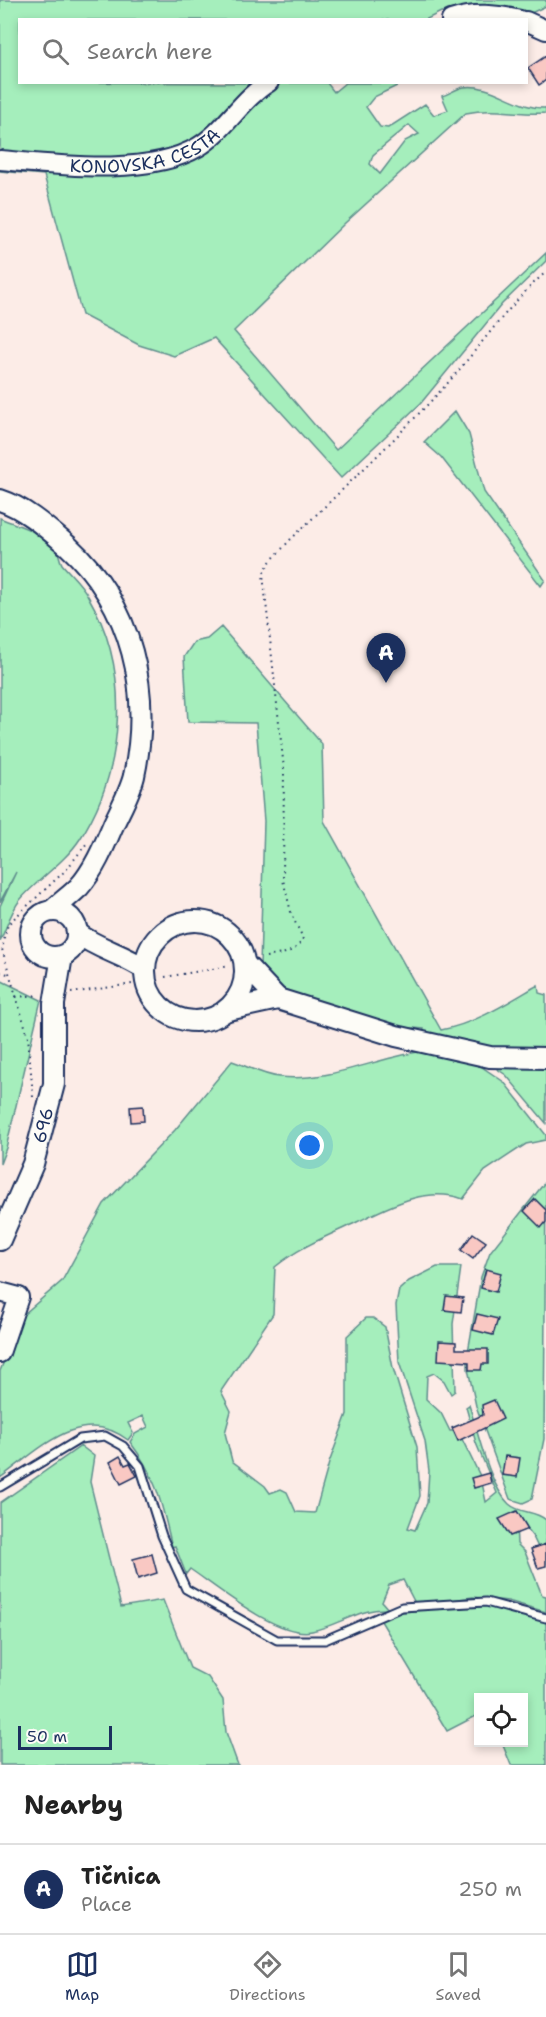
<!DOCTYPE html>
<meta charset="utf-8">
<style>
:root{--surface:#fff;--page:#f2f2f2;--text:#222;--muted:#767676;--line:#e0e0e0;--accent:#1b2f5e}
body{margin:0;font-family:"Shantell Sans",sans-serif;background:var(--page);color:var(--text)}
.controls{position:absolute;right:18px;bottom:18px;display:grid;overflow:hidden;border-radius:0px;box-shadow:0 3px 9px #0003}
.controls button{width:54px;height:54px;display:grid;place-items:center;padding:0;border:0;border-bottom:2px solid var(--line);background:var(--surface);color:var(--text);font:30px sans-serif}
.scale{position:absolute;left:18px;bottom:15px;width:94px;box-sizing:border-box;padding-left:6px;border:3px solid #1b2f5e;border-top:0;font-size:16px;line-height:21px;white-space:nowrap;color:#1b2f5e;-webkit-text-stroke:4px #fdfcf7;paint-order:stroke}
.you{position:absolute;left:310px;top:1146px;width:21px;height:21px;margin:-15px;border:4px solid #fff;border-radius:50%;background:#1a73e8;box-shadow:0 0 0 9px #1a73e833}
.badge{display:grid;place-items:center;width:39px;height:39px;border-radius:50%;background:var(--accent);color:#fff;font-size:20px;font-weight:700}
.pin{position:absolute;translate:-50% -50px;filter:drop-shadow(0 2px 3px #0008)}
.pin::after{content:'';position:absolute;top:32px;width:21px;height:18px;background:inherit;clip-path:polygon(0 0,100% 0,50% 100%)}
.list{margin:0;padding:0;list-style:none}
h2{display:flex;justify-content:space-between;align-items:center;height:78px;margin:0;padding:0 24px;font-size:26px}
h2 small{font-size:20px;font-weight:400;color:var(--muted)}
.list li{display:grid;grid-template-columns:39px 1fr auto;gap:18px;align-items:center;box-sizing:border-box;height:90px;padding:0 24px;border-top:2px solid var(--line)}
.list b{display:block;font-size:22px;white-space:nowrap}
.list p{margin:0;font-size:20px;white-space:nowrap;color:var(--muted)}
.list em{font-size:20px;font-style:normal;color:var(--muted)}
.icon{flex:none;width:33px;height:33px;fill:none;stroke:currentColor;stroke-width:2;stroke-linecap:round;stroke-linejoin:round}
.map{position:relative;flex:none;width:546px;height:1765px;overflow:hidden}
.search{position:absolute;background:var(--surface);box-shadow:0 3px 9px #0003;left:18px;right:18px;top:18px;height:66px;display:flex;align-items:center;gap:15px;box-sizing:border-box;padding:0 21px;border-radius:0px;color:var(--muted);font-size:22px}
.sheet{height:168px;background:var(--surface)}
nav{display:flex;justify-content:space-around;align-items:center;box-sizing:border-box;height:84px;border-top:2px solid var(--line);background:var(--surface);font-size:16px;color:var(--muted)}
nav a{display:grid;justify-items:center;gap:3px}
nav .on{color:var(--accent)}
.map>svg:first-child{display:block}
</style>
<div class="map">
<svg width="546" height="1765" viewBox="0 0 546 1765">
<rect width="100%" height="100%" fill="#fcece7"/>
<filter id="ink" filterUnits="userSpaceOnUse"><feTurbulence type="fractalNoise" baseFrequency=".0167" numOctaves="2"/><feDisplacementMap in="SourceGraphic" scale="12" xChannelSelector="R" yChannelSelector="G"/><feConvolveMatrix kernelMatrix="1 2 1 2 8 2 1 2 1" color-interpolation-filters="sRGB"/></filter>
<g filter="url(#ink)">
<path fill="#a5eebc" stroke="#608e8d" stroke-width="1.5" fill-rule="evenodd" d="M0 0H546V6L529 14 471 9 441 12 425 20H20V82L256 83C243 97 231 116 216 128 161 174 67 158 0 156Z
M278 83H327L334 92 345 83H403L374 97 366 107 380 127 388 128 425 104 434 115 448 110 442 96C449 94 457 88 464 87 492 83 518 110 546 108V113C517 115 495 107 466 113L345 223 234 331 336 450 546 253V261L502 304 421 403 341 478 214 338 174 356 139 345 82 315 44 175 0 171V165L174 166ZM409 125 419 134 405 141 380 174 370 164 373 155Z
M455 411 469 434 484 492 545 580 541 586 441 457 424 442Z
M0 518C14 524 47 534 56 547 59 552 59 559 62 564 71 575 81 583 88 596 131 669 126 768 80 839 65 862 38 879 20 900 11 911 6 929 0 941V906L16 872 0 902Z
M221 627 322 744 324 821 441 1030C477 1023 507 1003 538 985L539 993 546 995V1123L506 1075 479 1057 420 1046 424 1029 326 1021 259 1003 264 821 256 723 188 722 184 657 194 642 207 639Z
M0 980 41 1000 6 1148 0 1164Z
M434 1050 473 1061 504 1082 546 1135V1140L526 1144 485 1171 463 1199C426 1186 390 1206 357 1222 328 1236 301 1246 275 1267L273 1314 221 1391 231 1411 225 1433 232 1461 265 1486 270 1493 281 1489 287 1492 296 1512 315 1513 329 1463 347 1414V1336L366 1318H373L385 1327 393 1368 417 1447 420 1496 408 1528 415 1530 427 1503 429 1471 425 1441 399 1362 396 1305 399 1290 409 1281 437 1267H461L453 1324 455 1391 451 1394 444 1381 434 1373 427 1376 426 1399 441 1413 450 1431H458L481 1478 486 1502 497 1493 476 1443 466 1407 469 1405C478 1432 489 1485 509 1504 520 1514 535 1510 546 1520V1564L533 1537 522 1523 516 1522 517 1544 525 1552 542 1595 546 1596V1612L508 1601 473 1597 416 1605 403 1580 389 1585 382 1602 388 1609C360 1608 339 1625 312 1631 278 1638 218 1588 190 1569L186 1574 175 1546 172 1547C162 1505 157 1477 130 1442L135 1434 148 1427 143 1416 128 1423 133 1433 128 1440C81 1404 39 1450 0 1478V1371L23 1315 62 1281 104 1204 175 1130 232 1061C247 1066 264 1076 280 1077 331 1083 383 1054 434 1050Z
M546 1181 544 1439 532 1499 523 1503 510 1499 476 1406 468 1369V1352L481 1277 490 1252Z
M81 1446 94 1456 90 1482 121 1607 163 1600 190 1668 208 1677 223 1700 226 1732 238 1765H0V1503Z
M474 1604 504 1607 546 1620V1765H511L502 1743 524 1742V1698H478V1715L447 1731 381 1621 395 1613Z"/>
<path fill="#f9c8c3" stroke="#1b2f5e" stroke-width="1.5" d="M546 56V80L539 85 528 68Z
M143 1106 144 1121 131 1122 130 1107Z
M535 1199 546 1210V1222L541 1228 524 1211Z
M473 1233 486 1242 473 1259 461 1250Z
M486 1269 501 1273 496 1292 481 1288Z
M446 1296 463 1298 461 1312 444 1310Z
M477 1314 498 1319 493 1335 473 1330Z
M439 1341 456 1342V1349H488V1364H482L481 1370H469V1362L438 1360Z
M494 1400 503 1419 458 1441 452 1428 483 1415 482 1405Z
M120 1456 125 1465 130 1463 137 1476 121 1484 110 1462Z
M505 1456 520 1458 517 1477 502 1475Z
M489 1473 491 1483 474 1488 471 1478Z
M517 1511 528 1529 510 1536 499 1519Z
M546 1544V1566L538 1568 531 1549Z
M152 1554 157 1573 138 1579 133 1559Z"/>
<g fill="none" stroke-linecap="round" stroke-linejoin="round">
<defs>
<path id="service" d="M0 1487 80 1439 105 1436 123 1446 140 1466 162 1536 186 1589 277 1640H325L402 1607 486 1602 546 1618"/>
<g id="tertiary">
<path d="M451 20C475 12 495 14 520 20"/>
<path d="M526 21 546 30"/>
<path id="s1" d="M0 160C57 165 147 177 198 147 225 131 241 99 269 82"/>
<path d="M0 1292 19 1297 0 1353"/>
</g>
<g id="secondary">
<path d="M0 500C25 508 48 529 68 546 133 606 152 692 134 776 130 792 121 808 114 823 105 844 95 869 79 887 71 895 60 903 52 911"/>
<circle cx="54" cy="934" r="23"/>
<circle cx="195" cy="971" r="50"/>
<path d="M77 933C98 949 123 954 145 969"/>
<path d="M246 965 278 999"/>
<path d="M228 1010 278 999 396 1036 490 1057 546 1058"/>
<path id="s2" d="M0 1240 33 1164 54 1084V1004L62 956"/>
</g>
</defs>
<use href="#service" stroke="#1b2f5e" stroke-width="11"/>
<use href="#tertiary" stroke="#1b2f5e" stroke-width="22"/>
<use href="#secondary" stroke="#1b2f5e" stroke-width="24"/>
<path stroke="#1b2f5e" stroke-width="2" stroke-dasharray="1.5 4.5" stroke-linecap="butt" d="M266 957C281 954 297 953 303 938L292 916 283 880 284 769 263 574 270 562 290 540C343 489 396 439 446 385 480 347 508 305 546 272
M0 972 8 974
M165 977 230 966
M71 993 132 984
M16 997 39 995
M33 1097 28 1036 2 949 8 924 66 870 87 843"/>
<use href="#service" stroke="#fdfcf7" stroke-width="7"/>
<use href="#tertiary" stroke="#fdfcf7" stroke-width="18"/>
<use href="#secondary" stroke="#fdfcf7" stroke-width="20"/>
</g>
</g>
<g text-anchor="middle" stroke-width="6" stroke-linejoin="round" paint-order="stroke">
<g font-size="18" fill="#1b2f5e" stroke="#fdfcf7">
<text dy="6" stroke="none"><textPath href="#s1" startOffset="148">KONOVSKA CESTA</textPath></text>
<text dy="6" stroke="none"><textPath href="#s2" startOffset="123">696</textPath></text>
</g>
</g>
</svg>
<div class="controls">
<button><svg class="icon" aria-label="locate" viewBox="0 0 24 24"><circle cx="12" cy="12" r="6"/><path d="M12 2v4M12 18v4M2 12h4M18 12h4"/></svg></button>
</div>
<div class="scale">50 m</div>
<div class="you"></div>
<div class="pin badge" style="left:386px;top:683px">A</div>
<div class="search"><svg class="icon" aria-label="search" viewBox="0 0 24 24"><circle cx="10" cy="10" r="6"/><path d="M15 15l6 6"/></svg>Search here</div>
</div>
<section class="sheet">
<h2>Nearby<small></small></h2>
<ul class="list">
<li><span class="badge">A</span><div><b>Tičnica</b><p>Place</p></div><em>250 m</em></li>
</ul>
</section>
<nav>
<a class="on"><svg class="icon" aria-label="map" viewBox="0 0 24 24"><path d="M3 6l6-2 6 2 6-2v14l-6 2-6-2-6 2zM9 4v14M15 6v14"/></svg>Map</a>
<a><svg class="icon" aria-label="directions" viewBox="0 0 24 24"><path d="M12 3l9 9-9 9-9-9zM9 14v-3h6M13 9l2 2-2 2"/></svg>Directions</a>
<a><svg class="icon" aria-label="saved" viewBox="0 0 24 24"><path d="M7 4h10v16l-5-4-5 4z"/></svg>Saved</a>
</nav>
